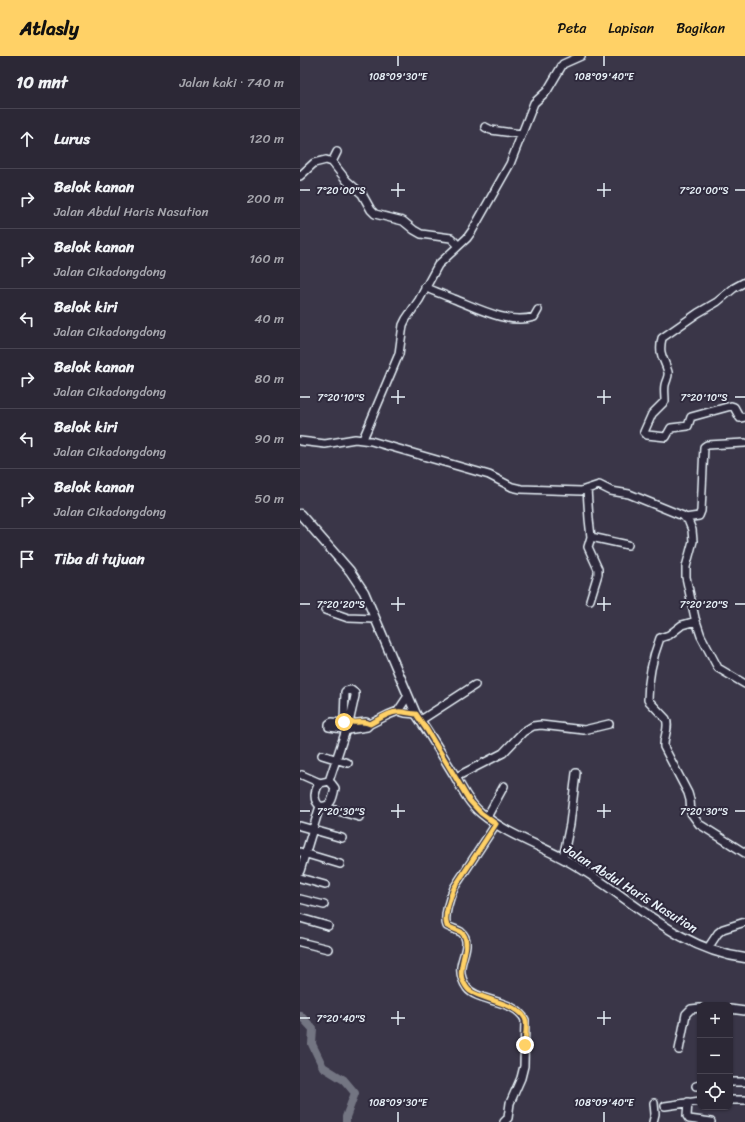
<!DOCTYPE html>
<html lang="id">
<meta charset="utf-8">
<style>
:root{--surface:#2c2836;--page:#34303e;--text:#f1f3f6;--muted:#a6a6ad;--line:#484451;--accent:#ffd166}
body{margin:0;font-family:Sriracha,sans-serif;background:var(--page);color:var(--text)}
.controls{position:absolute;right:12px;bottom:12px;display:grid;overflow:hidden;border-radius:8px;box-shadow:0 1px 3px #0004}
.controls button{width:36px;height:36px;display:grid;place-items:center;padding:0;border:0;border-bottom:1px solid var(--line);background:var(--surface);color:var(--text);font:20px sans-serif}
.stop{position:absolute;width:12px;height:12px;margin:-9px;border:3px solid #ffd166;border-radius:50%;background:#fff}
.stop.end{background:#ffd166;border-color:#fff;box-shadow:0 1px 4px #0008}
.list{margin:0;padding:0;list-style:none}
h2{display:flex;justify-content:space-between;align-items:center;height:52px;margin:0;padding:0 16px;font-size:17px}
h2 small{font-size:13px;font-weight:400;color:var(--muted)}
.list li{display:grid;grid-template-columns:26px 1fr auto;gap:12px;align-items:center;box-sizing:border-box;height:60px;padding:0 16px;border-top:1px solid var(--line)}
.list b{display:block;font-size:15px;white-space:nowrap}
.list p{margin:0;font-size:13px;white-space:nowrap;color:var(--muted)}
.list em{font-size:13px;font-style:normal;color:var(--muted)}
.icon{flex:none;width:22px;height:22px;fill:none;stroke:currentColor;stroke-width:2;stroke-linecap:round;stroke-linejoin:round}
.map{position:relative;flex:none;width:445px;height:1066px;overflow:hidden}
header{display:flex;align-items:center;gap:24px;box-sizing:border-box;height:56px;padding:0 20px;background:var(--accent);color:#111}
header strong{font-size:19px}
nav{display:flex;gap:22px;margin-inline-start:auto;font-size:14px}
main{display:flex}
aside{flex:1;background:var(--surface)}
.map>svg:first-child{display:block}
</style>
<header>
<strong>Atlasly</strong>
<nav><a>Peta</a><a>Lapisan</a><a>Bagikan</a></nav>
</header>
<main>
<aside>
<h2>10 mnt<small>Jalan kaki · 740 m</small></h2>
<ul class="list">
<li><svg class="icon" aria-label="ahead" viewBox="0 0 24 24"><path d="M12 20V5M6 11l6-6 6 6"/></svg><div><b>Lurus</b></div><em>120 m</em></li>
<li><svg class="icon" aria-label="right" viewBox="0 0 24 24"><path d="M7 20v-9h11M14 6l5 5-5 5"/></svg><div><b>Belok kanan</b><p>Jalan Abdul Haris Nasution</p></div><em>200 m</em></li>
<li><svg class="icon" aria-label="right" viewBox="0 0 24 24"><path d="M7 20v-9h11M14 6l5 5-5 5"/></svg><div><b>Belok kanan</b><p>Jalan Cikadongdong</p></div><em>160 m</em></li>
<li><svg class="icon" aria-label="left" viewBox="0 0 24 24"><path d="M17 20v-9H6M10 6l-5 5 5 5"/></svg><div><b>Belok kiri</b><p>Jalan Cikadongdong</p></div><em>40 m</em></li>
<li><svg class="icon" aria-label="right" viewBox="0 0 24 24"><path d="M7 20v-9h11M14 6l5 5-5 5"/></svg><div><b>Belok kanan</b><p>Jalan Cikadongdong</p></div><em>80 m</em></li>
<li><svg class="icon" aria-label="left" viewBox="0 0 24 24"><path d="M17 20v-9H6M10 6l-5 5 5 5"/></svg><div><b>Belok kiri</b><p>Jalan Cikadongdong</p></div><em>90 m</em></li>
<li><svg class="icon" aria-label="right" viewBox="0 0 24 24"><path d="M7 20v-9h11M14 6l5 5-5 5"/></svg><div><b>Belok kanan</b><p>Jalan Cikadongdong</p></div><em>50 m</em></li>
<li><svg class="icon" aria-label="arrive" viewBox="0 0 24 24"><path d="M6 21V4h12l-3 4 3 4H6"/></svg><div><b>Tiba di tujuan</b></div></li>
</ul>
</aside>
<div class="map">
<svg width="445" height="1066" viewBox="0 0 445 1066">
<rect width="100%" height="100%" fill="#3a3648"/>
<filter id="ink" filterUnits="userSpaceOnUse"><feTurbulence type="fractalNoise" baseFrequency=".025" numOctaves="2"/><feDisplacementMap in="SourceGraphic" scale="8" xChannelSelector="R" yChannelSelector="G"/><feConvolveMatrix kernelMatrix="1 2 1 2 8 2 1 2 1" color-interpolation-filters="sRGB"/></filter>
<g filter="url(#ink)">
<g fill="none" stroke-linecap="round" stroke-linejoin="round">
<path stroke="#737482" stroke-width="8" d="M0 959 13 973 12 988 23 1011 44 1024 55 1037 46 1061V1066"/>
<defs>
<path id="minor" d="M185 71 191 74 221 78
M32 106 47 125 62 138 71 154 75 158 103 165 114 174 121 178 151 182 158 189
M0 120 14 107 26 104 32 106 37 96
M445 226 434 232 417 246 398 257 362 282C358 300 364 301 368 316 369 321 366 324 365 329 364 334 365 339 365 345L352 358 344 376 347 379 366 381 371 372 388 370 391 361 431 350 434 351 440 362 445 361
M125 231C135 236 145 239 154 243 177 252 209 269 234 261L238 254
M63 383 99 298 103 269 106 263 119 244 138 209 167 182 172 175 210 108 234 47 247 35 263 8 281 0
M0 385 25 388 55 383 71 385 189 419 212 431 221 433 281 435 299 429 311 435 329 438 383 460 388 464 392 474 393 485 386 511V521L395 562 401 580 418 612 445 628
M287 433 289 463 291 481 288 491 298 513V518L290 544
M385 462 399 460 401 455 404 391 407 389 445 387
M291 481 328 489
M25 554 48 562 75 563
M396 565 382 569 369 579 360 582C352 603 348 621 348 644L366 663C370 672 363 681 364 691L388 737 390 744 391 757 399 768 445 797
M98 655 108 640
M121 664 175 629
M44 666 45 636 46 635 51 634 55 637V640L49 667
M42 667 32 666 29 668V671L43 673
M50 668 66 666 70 668
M49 674 50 672V668L47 665 43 667 42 672 45 674H47L67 671 70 668 88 659 98 655 105 657 116 658
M22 699 48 707
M2 719 20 727
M156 721 203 697 223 676 233 670 241 669 284 674 309 668
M20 750C12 744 15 733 20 727L29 725
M25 751 59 761
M187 761 204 730
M196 768 154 832C150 841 143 861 147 870 151 872 157 874 161 876 172 885 162 900 161 911 160 918 163 926 167 932 177 946 215 943 225 964L224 1010 221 1022 210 1047 208 1062 204 1066
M0 770 42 782
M0 796 40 808
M263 802 270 768 276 717
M0 815 20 750C31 752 33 742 35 732L32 728 29 725 46 674
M0 822 25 829
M0 843 24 849
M0 862 28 870
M0 886 28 893
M408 892 418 877 423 873 445 866
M430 953 445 955
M379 994 386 958 391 953 400 952
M430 1026H445
M396 1030 400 1029
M430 1044H445
M388 1046 387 1060 389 1063 411 1066
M365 1050 400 1045
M353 1066 355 1058 354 1047"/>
<path id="major" d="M0 458 50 515 64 536 116 658C130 678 142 699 155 720 162 733 169 747 181 757 206 778 237 788 266 804 326 836 374 893 445 902"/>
</defs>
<use href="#minor" stroke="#e8f1f8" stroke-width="10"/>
<use href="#major" stroke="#e8f1f8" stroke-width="11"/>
<use href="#minor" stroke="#2f2a3d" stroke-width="7"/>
<use href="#major" stroke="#2f2a3d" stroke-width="8"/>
</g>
</g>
<g fill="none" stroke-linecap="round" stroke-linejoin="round" filter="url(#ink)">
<path stroke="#ffd166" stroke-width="5" d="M44 666 47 665C53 669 63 663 70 668 78 664 88 656 97 656 103 655 110 658 116 658L127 674 169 744 181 757 196 768 154 832C150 842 143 860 147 870 151 872 157 874 161 876 174 886 157 908 162 923 164 927 166 932 170 935 183 944 222 948 226 965 227 973 225 982 225 989"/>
</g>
<path fill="none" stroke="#e8f1f8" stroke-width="1.5" d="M98 0V10M304 0V10M98 127V141M304 127V141M0 134H10M91 134H105M297 134H311M435 134H445M98 334V348M304 334V348M0 341H10M91 341H105M297 341H311M435 341H445M98 541V555M304 541V555M0 548H10M91 548H105M297 548H311M435 548H445M98 748V762M304 748V762M0 755H10M91 755H105M297 755H311M435 755H445M98 955V969M304 955V969M0 962H10M91 962H105M297 962H311M98 1056V1066M304 1056V1066"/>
<g text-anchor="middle" stroke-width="4" stroke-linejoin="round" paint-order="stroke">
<g font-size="13" fill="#e8f1f8" stroke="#2f2a3d">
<text transform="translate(331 832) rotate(32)" y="5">Jalan Abdul Haris Nasution</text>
</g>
</g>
<g font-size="10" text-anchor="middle" fill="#e8f1f8" stroke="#2f2a3d" stroke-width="4" stroke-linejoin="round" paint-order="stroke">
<text x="98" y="24">108°09'30"E</text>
<text x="304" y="24">108°09'40"E</text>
<text x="41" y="138">7°20'00"S</text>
<text x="404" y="138">7°20'00"S</text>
<text x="41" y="345">7°20'10"S</text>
<text x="404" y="345">7°20'10"S</text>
<text x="41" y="552">7°20'20"S</text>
<text x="404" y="552">7°20'20"S</text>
<text x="41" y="759">7°20'30"S</text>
<text x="404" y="759">7°20'30"S</text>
<text x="41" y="966">7°20'40"S</text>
<text x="98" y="1050">108°09'30"E</text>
<text x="304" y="1050">108°09'40"E</text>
</g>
</svg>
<div class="controls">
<button>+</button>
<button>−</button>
<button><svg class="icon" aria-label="locate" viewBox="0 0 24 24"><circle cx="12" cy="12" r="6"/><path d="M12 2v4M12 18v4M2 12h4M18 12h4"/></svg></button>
</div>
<div class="stop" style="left:44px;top:666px"></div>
<div class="stop end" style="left:225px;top:989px"></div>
</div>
</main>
